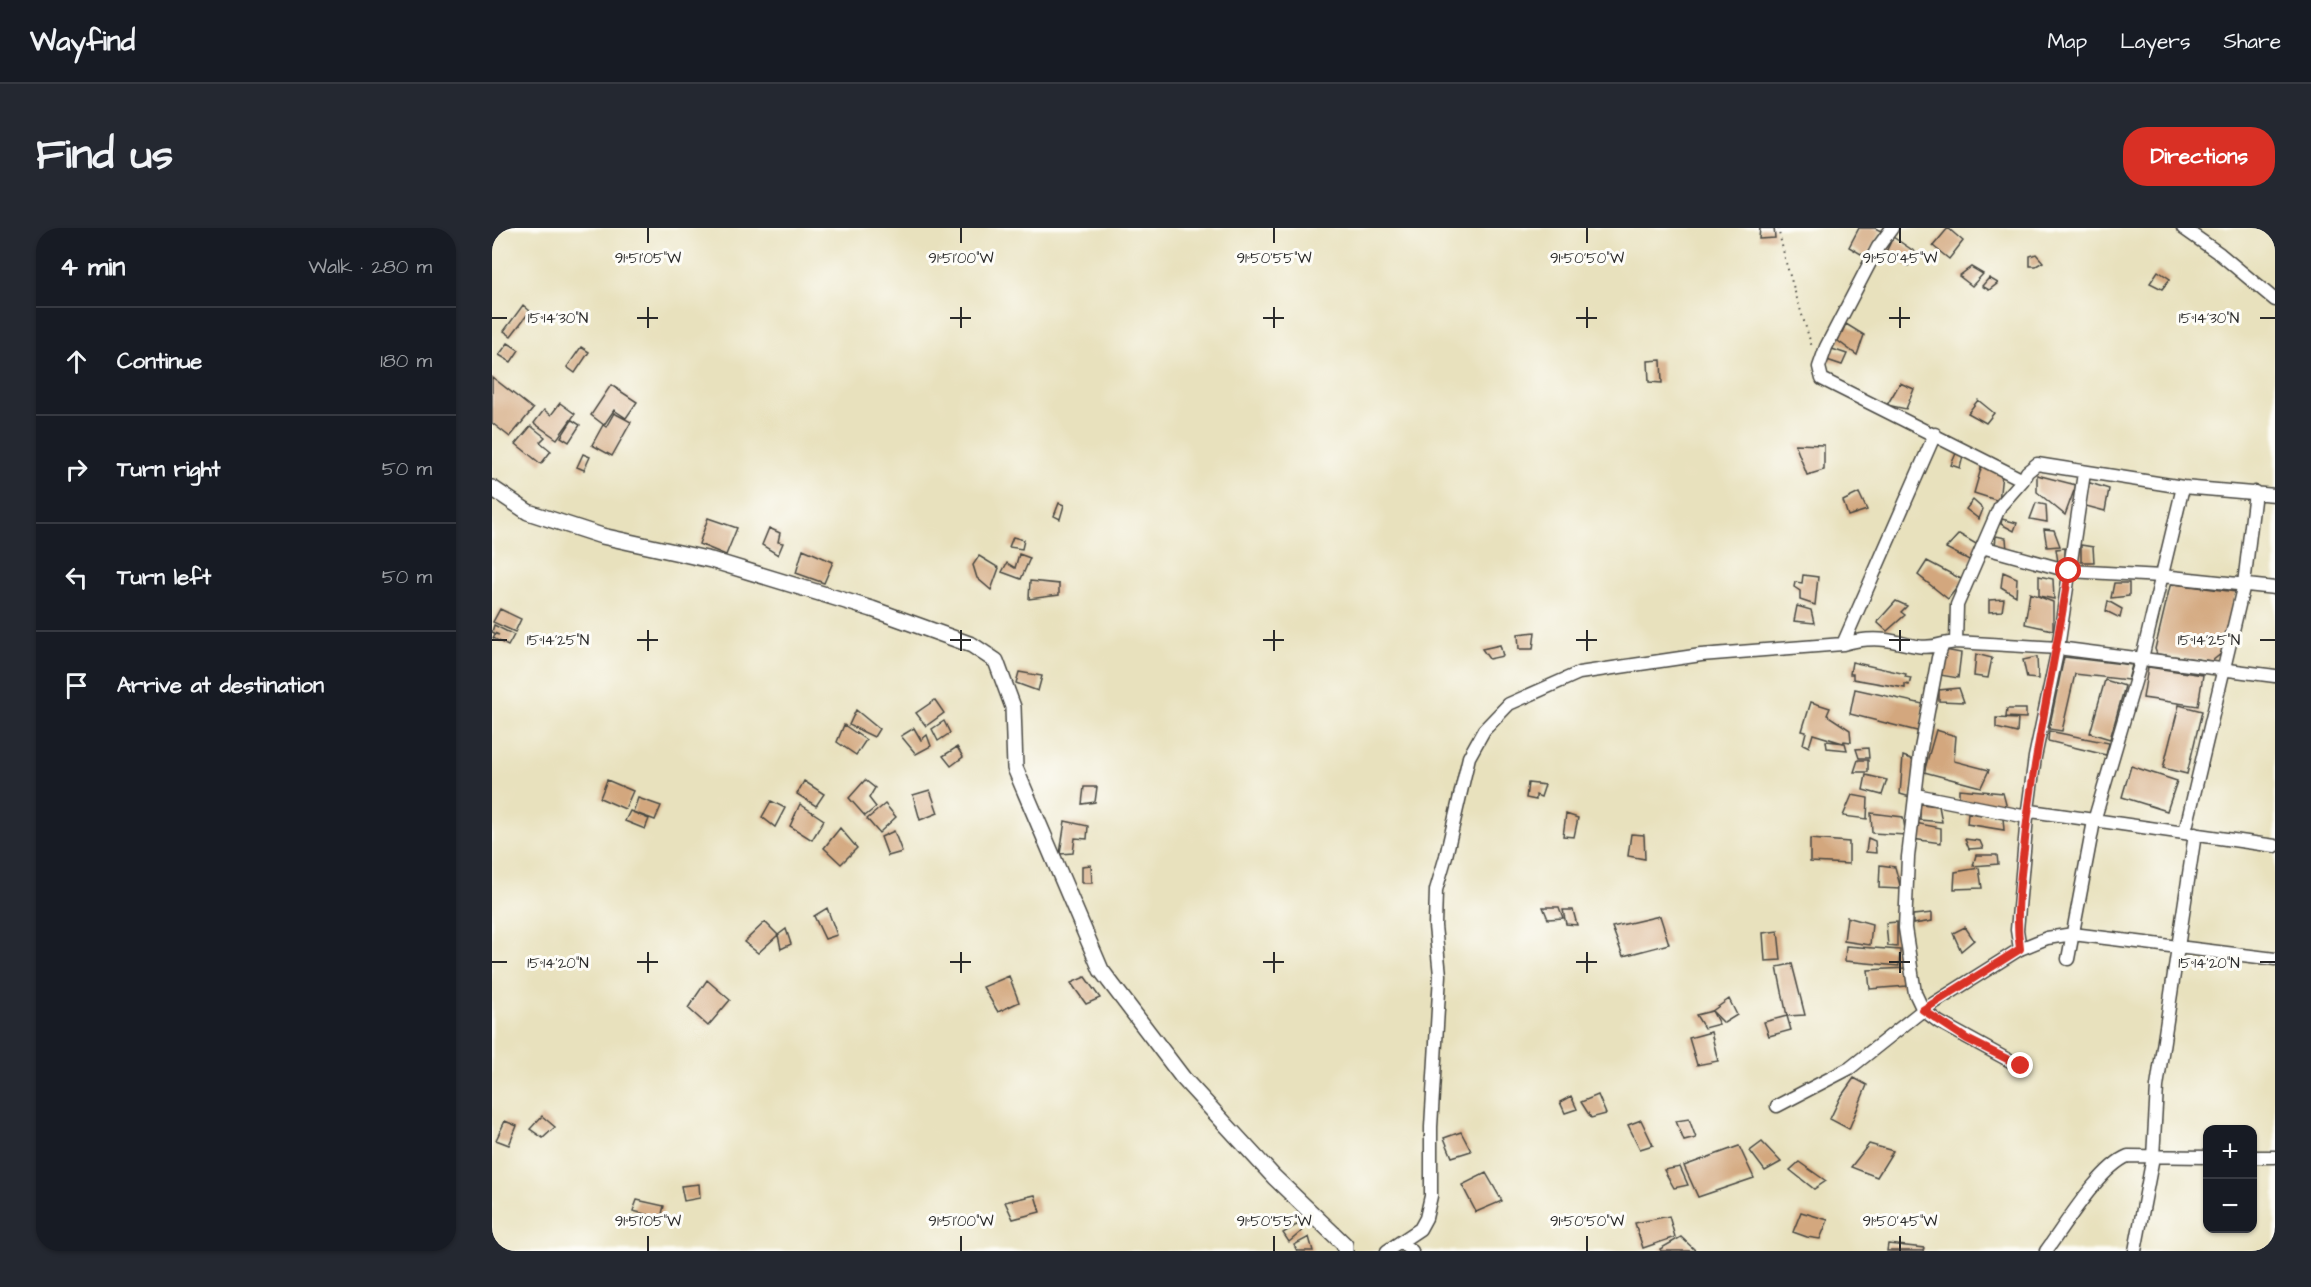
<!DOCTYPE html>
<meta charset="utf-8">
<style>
:root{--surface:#171b24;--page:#242831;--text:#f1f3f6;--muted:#9ea1a6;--line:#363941;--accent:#d93025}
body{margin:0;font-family:"Architects Daughter",sans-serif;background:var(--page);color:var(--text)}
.controls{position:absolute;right:18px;bottom:18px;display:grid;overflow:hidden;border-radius:12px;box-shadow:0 2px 4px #0004}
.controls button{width:54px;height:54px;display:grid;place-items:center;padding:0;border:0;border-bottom:2px solid var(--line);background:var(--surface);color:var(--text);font:30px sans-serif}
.stop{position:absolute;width:18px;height:18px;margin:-14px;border:4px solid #d93025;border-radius:50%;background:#fff}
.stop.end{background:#d93025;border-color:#fff;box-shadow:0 2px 6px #0008}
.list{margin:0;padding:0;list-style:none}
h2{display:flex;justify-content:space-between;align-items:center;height:78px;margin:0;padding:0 24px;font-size:26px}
h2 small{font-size:20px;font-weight:400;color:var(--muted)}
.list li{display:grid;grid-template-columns:39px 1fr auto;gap:18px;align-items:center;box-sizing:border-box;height:108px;padding:0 24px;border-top:2px solid var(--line)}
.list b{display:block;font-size:22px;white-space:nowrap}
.list em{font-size:20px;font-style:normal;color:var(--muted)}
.icon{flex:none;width:33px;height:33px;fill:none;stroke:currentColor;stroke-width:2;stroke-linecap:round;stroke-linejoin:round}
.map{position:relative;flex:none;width:1783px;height:1023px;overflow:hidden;border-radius:24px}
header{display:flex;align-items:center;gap:36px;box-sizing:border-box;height:84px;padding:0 30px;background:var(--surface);border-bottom:2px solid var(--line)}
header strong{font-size:28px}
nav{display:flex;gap:33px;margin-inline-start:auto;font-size:21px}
.intro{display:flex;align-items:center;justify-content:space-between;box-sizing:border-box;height:144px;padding:0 36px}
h1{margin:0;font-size:42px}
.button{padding:15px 27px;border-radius:24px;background:var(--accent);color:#fff;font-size:21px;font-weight:700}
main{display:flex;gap:36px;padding:0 36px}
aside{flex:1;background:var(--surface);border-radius:24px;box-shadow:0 2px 4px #0004}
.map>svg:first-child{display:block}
</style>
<header>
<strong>Wayfind</strong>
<nav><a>Map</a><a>Layers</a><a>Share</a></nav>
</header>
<div class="intro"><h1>Find us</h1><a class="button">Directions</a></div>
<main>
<aside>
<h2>4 min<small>Walk · 280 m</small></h2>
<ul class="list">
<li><svg class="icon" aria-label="ahead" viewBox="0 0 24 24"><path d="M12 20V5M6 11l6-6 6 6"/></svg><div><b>Continue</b></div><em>180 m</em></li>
<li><svg class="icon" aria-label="right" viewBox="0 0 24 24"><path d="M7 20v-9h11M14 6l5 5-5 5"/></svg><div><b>Turn right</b></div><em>50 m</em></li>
<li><svg class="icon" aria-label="left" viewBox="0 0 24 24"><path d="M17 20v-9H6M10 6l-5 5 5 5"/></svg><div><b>Turn left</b></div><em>50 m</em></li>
<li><svg class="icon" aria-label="arrive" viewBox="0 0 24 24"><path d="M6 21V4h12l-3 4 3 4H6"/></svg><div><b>Arrive at destination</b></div></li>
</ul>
</aside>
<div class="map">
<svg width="1783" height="1023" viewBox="0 0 1783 1023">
<rect width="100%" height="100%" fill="#fdfcf7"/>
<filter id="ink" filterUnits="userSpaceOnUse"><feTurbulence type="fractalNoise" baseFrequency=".0167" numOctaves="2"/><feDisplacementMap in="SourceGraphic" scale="12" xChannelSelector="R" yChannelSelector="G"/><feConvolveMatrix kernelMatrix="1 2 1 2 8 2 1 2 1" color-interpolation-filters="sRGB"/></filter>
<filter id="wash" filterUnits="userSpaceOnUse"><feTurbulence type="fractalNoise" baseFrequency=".008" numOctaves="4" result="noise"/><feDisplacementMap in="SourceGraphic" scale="24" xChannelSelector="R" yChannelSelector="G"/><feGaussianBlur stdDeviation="1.35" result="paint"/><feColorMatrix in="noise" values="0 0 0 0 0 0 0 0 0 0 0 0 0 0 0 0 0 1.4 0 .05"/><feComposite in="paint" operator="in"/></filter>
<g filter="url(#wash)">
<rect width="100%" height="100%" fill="#e8e1bd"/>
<g id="blocks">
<path fill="#d3a77e" d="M1268 0H1282L1283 10 1267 11Z
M1367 0H1383L1389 3 1374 29 1357 19Z
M1456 0 1471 13 1457 31 1441 18Z
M1401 9 1426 26 1416 38 1394 24Z
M1544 26 1551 34 1544 38H1538V28Z
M1479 39 1491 46 1480 58 1467 48Z
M1666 43 1678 51 1670 61 1658 55Z
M1497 50 1506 55 1497 62 1490 58Z
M31 77 38 83 19 108 12 103Z
M1354 96 1372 107 1365 127 1346 113Z
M16 115 27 122 19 134 7 127Z
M89 119 97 124 83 145 75 139Z
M1340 121 1355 126 1350 137 1335 132Z
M1169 132 1170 155 1157 154 1156 133Z
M0 149 41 181 18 209 0 195Z
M1408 155 1422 161 1414 181 1395 177Z
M119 157 145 174 134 190 122 182 112 197 99 187Z
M1486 172 1502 185 1494 195 1476 185Z
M68 175 83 186 65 211 42 195 52 182 59 187Z
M122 185 139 194 120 228 100 217 111 197 114 199Z
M80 192 88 197 77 214 69 209Z
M39 198 53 209 48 214 59 223 49 236 24 216Z
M1303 216 1332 217V242L1315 247Z
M1465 223 1471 228 1468 240 1459 237Z
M91 226 98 229 92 242 85 239Z
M1490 237 1510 246 1507 273 1482 265Z
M1545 247 1584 257 1573 287 1545 264Z
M1595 254 1617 261 1613 283 1594 278Z
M1367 265 1375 282 1356 288 1351 273Z
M1481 272 1491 281 1487 291 1474 281Z
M567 275 572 277 568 291 562 288Z
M1544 275 1554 277 1555 294 1538 291Z
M216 290 245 300 234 327 207 316Z
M1510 291 1525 295 1522 303 1509 296Z
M277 300 288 305 286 314 291 315 286 327 270 317Z
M1552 301 1562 302 1568 318 1555 319Z
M1467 306 1486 317 1479 333 1454 320Z
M1504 308 1514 310 1515 322 1503 319Z
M521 309 532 312 530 321 517 319Z
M1589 317 1601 319 1602 334H1589Z
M1573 320V335L1566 334 1564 321Z
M311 321 341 334 332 355 304 345Z
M527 326 538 330 529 351 510 344 515 335 523 340Z
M487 328 507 340 499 362 485 350 481 337Z
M1435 333 1471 352 1456 371 1426 347Z
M1511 344 1525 350 1524 368 1509 359Z
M1311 347 1326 349 1323 377 1308 372V363L1302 359 1303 354 1310 355Z
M1547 348 1561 351 1562 371 1547 368Z
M538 353 567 356V367L537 371Z
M1622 355H1637V368L1619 370Z
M1682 356 1744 364 1730 425 1720 433 1665 426 1663 421 1678 358Z
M1538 365 1561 374V402L1533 396Z
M1512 371 1510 383 1497 384V372Z
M1404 373 1415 378 1409 384 1413 387 1395 403 1386 395 1387 392Z
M1616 373 1630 381 1628 390 1614 383Z
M1305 378 1319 382 1322 395 1302 393Z
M8 381 29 391 23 404 1 394Z
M2 397 22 407 16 418 1 410 3 406 7 407 0 404Z
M1043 404 1041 421H1027L1026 406Z
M1008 417 1011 428 997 431 990 421Z
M1453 422 1469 425 1466 450 1448 447Z
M1484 426 1500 430 1496 450 1482 448Z
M1545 429 1546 451 1535 450 1531 432Z
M1572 429 1640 437 1636 452 1583 446 1570 503 1557 501Z
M1360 434 1414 446 1413 449 1419 450 1417 457 1413 456V460L1361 451V446H1358Z
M1656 439 1711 447 1706 478 1651 470Z
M527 444 550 448 546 463 524 455Z
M1613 452 1633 458 1618 511 1598 505Z
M1467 460 1472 474 1447 473V462Z
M1363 461 1431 476 1429 504 1358 486Z
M443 472 452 485 434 498 424 485Z
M1319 474 1338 480 1335 487 1358 502 1359 514 1352 513 1351 515 1321 506 1317 519 1311 516 1314 504 1310 503Z
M1687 477 1710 483 1695 546 1671 540Z
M1515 481H1534V490L1514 489Z
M364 482 387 501 382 509 357 497Z
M1504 490 1526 491 1525 505 1504 500Z
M452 493 458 505 446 513 440 501Z
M352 497 374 512 364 527 345 514Z
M422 500 429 512 435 507 439 518 424 526 409 508Z
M1444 502 1464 508 1462 533 1497 542 1489 559 1432 544Z
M1557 503 1617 515 1614 527 1556 513Z
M1334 513 1353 515 1355 522 1335 520Z
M465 519 471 529 459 538 451 528Z
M1376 520 1377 530H1367L1364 521Z
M1411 528 1425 533 1418 569 1408 566Z
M1366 532H1376V544H1362Z
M1639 538 1685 553 1675 583 1630 569Z
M1374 547 1395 552 1390 567 1371 562Z
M115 552 141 563 133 581 108 570Z
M373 552 383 560 377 570 384 579 373 588 357 570Z
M312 553 332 566 324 578 305 566Z
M1036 555 1053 557 1049 569 1044 567V572L1034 570Z
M592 559H605L603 574 590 576Z
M1467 561 1511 565 1515 580 1467 573Z
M438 562 446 585 428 592 421 567Z
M1360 567 1376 570 1375 591 1351 588Z
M146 570 169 578 163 592 141 584Z
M279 573 293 580 283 599 270 589Z
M308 576 332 592 320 612 298 598Z
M393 576 404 589 387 605 375 591Z
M1428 576 1447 578 1450 594 1428 592Z
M138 583 157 591 153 601 133 593Z
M1379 585 1411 589 1414 607 1380 605Z
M1476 585 1511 590 1512 602 1475 596Z
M1074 586 1086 590 1082 609 1071 608Z
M573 593 596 598 595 611 583 610 581 625 568 626Z
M1423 595 1449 600V615L1420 611Z
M348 600 365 620 349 636 332 620Z
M402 603 410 624 396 628 389 609Z
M1139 606 1152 607 1153 631 1136 628Z
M1376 610 1383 613 1384 625 1374 624Z
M1318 611 1357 614V636L1318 634Z
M1473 611 1488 613 1491 620 1477 621Z
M1484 627H1505L1506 636 1481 638Z
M599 637 600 655H590V638Z
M1388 637 1403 639 1409 661 1387 660Z
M1487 640 1490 660 1462 661 1463 644Z
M1051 679H1067L1071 690 1056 691Z
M335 680 345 707 333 711 322 688Z
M1071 682H1081L1085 697 1074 696Z
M1440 685V693L1421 696V687Z
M1168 688 1177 716 1131 728 1120 699Z
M1355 689 1380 696 1378 717 1352 713Z
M273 694 286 707 266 725 252 714Z
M1405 694V719L1396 718 1394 695Z
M1473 699 1482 712 1469 723 1461 705Z
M294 701 299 716 289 721 286 707Z
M1286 703 1289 732 1273 733 1271 705Z
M1354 718 1408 722 1407 738 1353 733Z
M1300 736 1313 787 1295 788 1285 739Z
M1414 740 1415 758 1378 761 1376 742Z
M517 748 527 774 506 784 491 759Z
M593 749 608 770 594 776 579 755Z
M215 752 238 772 216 798 196 780Z
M1237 771 1245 787 1232 795 1220 783 1227 796 1212 800 1204 787 1220 783Z
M1295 788 1299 802 1277 808 1272 794Z
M1219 804 1226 833 1205 837 1197 810Z
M1362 850 1375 857 1357 901 1338 891 1348 870Z
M1106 867 1114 886 1099 890 1089 874Z
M1079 868 1085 881 1073 885 1068 874Z
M50 888 63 899 51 910 38 901Z
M1197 891 1204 910 1192 913 1184 893Z
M1149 892 1161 917 1148 921 1136 897Z
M13 893 25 898 17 917 4 912Z
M969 904 979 923 960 929 952 910Z
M1270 914 1289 934 1273 943 1258 923Z
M1377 916 1401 923 1385 949 1359 939Z
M1247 918 1262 950 1206 969 1192 938Z
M1307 934 1334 953 1322 961 1298 942Z
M1188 939 1196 957 1182 960 1172 942Z
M994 945 1010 973 984 984 970 957Z
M207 956 208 970 192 973 189 958Z
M543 967 548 984 521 991 513 974Z
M145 972 172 978 169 990 141 983Z
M1309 984 1336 992 1328 1011 1315 1009 1301 1004Z
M1177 988 1183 1009 1151 1020 1143 995Z
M806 996 810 1003 797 1014 791 1005Z
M817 1009 821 1023H805L802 1017Z
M1189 1009 1204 1023H1169L1168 1021Z
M1396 1016 1432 1020 1431 1023H1395Z"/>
</g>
</g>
<g filter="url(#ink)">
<use href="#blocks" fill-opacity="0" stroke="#474641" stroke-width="1.5"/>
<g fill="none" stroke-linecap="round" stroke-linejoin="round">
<defs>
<path id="minor" d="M1400 0 1386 19 1334 119 1327 139 1330 151 1531 252
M1691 0 1728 26 1783 72
M1490 319 1577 343 1670 348 1783 360
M1464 414 1566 420 1783 448
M1351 416 1443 206
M1424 567 1535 589 1539 583 1783 618
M1693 604 1752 356 1763 264
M1528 721 1525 702 1535 589 1543 529 1566 420 1592 245
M1576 731 1602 593 1650 430 1691 259
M1529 839 1447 794 1431 782 1423 765 1413 700 1416 629 1428 526 1446 430 1451 416 1464 414 1465 377 1508 278 1531 252 1535 244 1545 236 1691 259 1783 267
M1285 878 1358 840 1431 782 1528 721 1555 710 1581 706 1783 731
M1760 929H1783
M909 1015 920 1023
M895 1023 928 1001 934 990 939 968V899L948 747 943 698 944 662 954 628 977 529 992 502 1017 476 1087 445 1209 427 1351 416C1365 412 1378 410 1394 412 1416 415 1428 423 1451 416
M1554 1023C1573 997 1608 939 1636 928L1716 929
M1643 1023 1661 929 1665 859 1703 606"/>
<path id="tertiary" d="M0 260 36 284 110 308 219 332 380 381 480 417 504 433 521 479 523 540 609 742 691 850 782 949 853 1017V1023"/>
</defs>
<use href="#minor" stroke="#474641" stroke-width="15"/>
<use href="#tertiary" stroke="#474641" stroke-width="18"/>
<path stroke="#474641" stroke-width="2" stroke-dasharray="1.5 4.5" stroke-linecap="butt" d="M1286 0 1294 35 1320 119"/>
<use href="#minor" stroke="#fff" stroke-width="12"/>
<use href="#tertiary" stroke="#fff" stroke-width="15"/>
</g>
</g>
<g fill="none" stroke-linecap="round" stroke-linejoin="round" filter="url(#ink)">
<path stroke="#d93025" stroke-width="8" d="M1529 838 1475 811 1431 782 1528 721C1523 688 1528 654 1532 621 1541 527 1563 436 1577 343"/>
</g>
<path fill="none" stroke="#2b2b2b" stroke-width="2" d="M156 0V15M469 0V15M782 0V15M1095 0V15M1408 0V15M156 79V100M469 79V100M782 79V100M1095 79V100M1408 79V100M0 90H15M145 90H166M458 90H479M771 90H792M1084 90H1105M1397 90H1418M1768 90H1783M156 402V423M469 402V423M782 402V423M1095 402V423M1408 402V423M0 412H15M145 412H166M458 412H479M771 412H792M1084 412H1105M1397 412H1418M1768 412H1783M156 724V745M469 724V745M782 724V745M1095 724V745M1408 724V745M0 734H15M145 734H166M458 734H479M771 734H792M1084 734H1105M1397 734H1418M1768 734H1783M156 1008V1023M469 1008V1023M782 1008V1023M1095 1008V1023M1408 1008V1023"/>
<g font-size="15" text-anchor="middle" fill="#2b2b2b" stroke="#fdfcf7" stroke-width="6" stroke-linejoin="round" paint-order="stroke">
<text x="156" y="35">91°51'05"W</text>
<text x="469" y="35">91°51'00"W</text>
<text x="782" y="35">91°50'55"W</text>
<text x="1095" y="35">91°50'50"W</text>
<text x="1408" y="35">91°50'45"W</text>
<text x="66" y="95">15°14'30"N</text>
<text x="1717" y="95">15°14'30"N</text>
<text x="66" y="417">15°14'25"N</text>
<text x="1717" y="417">15°14'25"N</text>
<text x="66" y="740">15°14'20"N</text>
<text x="1717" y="740">15°14'20"N</text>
<text x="156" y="998">91°51'05"W</text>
<text x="469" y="998">91°51'00"W</text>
<text x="782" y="998">91°50'55"W</text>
<text x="1095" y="998">91°50'50"W</text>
<text x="1408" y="998">91°50'45"W</text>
</g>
</svg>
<div class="controls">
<button>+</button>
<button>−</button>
</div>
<div class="stop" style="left:1577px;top:343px"></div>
<div class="stop end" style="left:1529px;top:838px"></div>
</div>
</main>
